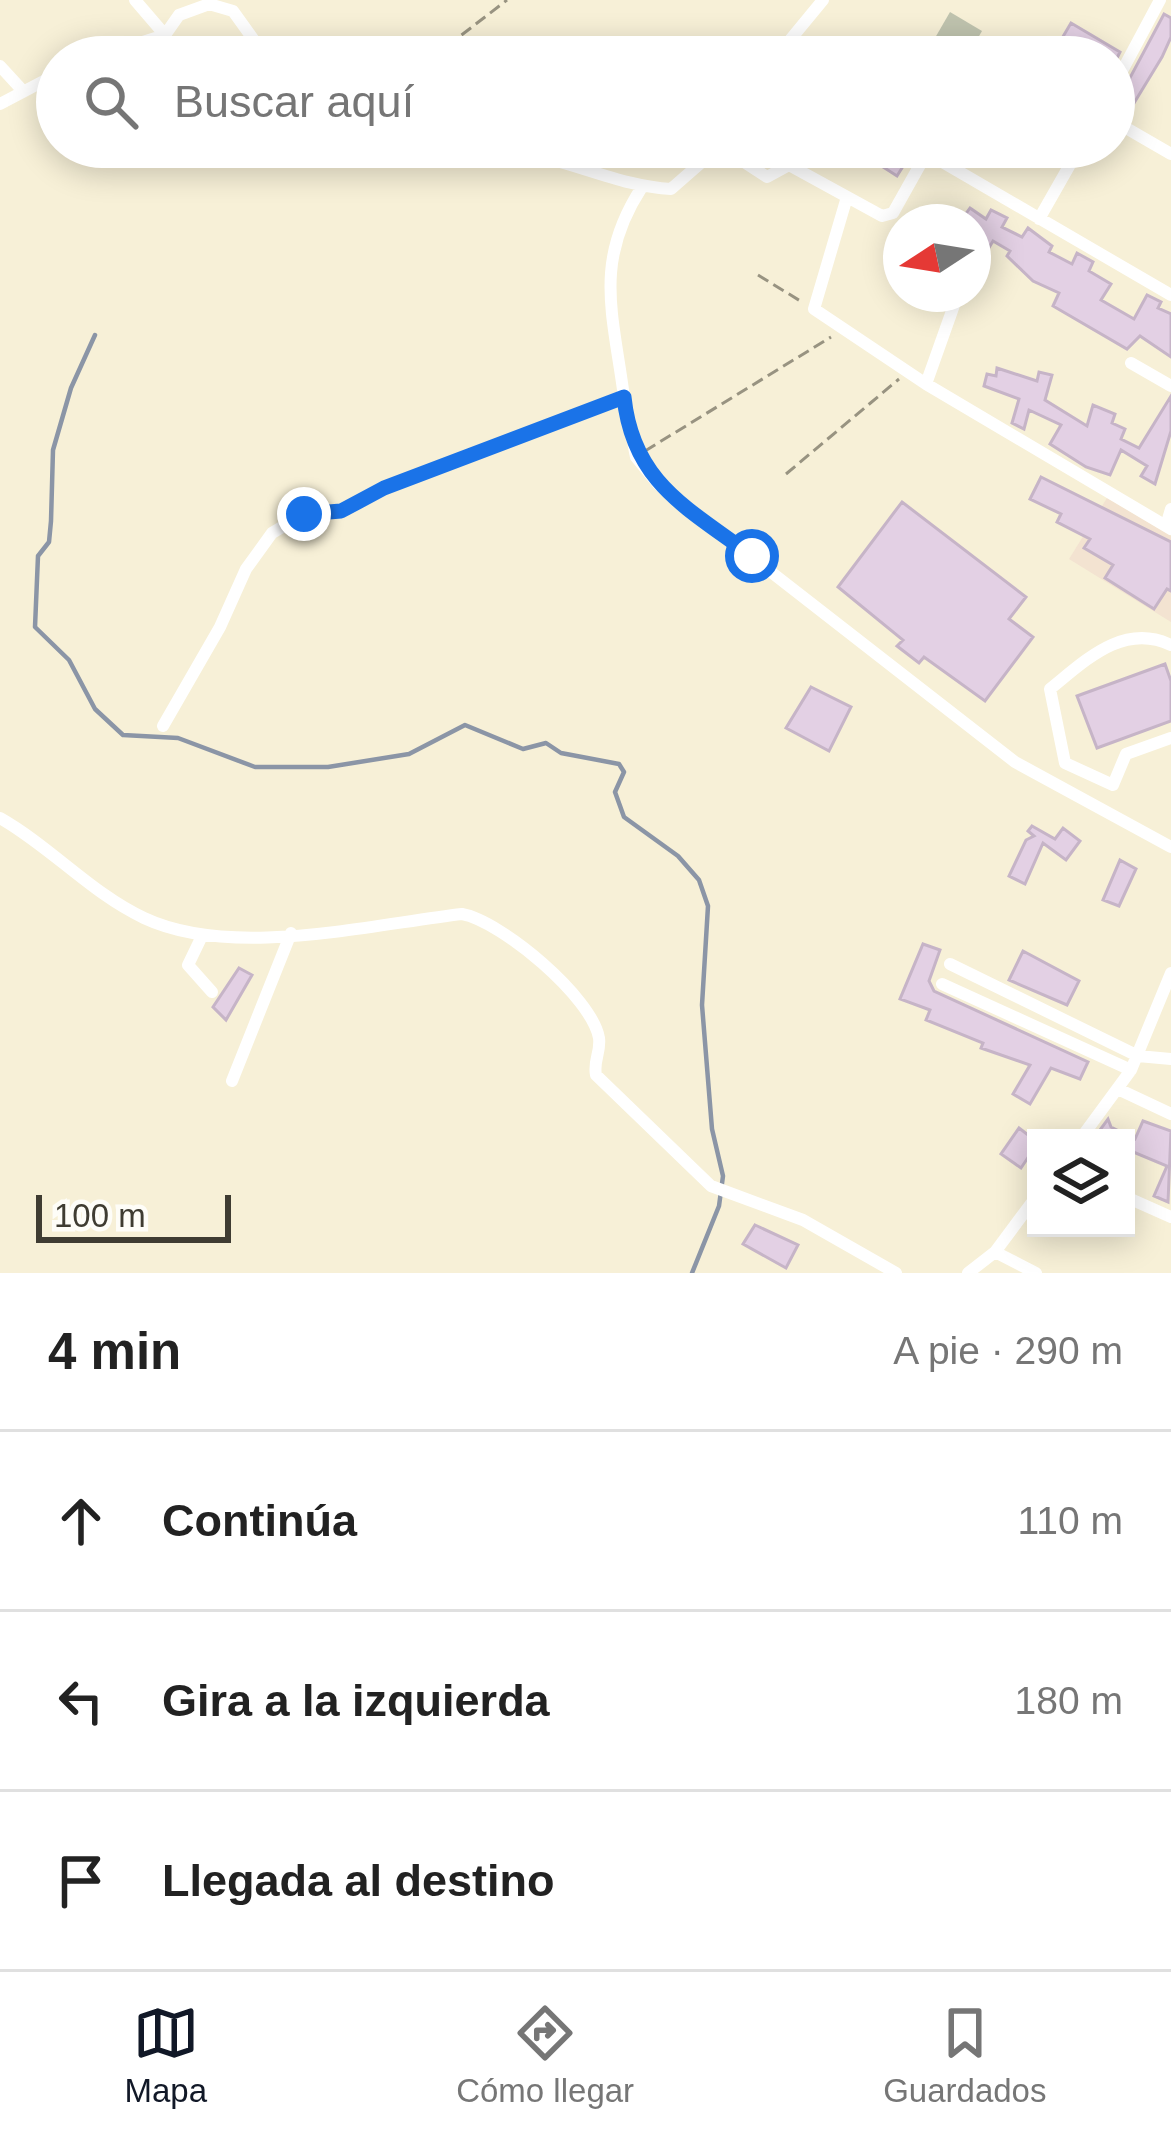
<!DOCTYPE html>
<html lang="es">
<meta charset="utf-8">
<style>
:root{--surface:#fff;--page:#f6f6f6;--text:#222;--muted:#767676;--line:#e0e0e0;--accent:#111827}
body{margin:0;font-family:Arial,sans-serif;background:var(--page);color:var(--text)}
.controls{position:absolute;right:36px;bottom:36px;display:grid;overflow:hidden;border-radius:0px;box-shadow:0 6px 30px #0003}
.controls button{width:108px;height:108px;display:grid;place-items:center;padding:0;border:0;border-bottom:3px solid var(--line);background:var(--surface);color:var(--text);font:60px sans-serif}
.compass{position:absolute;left:883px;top:204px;width:108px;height:108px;border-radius:50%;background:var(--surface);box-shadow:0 6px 30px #0003;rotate:258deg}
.scale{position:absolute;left:36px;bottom:30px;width:195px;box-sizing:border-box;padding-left:12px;border:6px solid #3f3c32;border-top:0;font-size:33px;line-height:42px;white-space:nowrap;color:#3f3c32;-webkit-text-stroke:9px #fefdf8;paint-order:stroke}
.stop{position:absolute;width:36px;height:36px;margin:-27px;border:9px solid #1a73e8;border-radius:50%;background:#fff}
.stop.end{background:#1a73e8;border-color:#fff;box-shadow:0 3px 12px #0008}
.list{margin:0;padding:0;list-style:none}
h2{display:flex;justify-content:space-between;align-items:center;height:156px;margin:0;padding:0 48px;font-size:51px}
h2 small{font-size:39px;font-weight:400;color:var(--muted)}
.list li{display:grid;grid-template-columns:78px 1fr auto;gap:36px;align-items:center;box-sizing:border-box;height:180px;padding:0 48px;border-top:3px solid var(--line)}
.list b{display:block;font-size:45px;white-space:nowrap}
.list em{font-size:39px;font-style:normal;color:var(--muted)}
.icon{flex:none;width:66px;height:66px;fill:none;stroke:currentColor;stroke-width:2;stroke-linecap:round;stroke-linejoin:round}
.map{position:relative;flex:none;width:1171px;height:1273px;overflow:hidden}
.search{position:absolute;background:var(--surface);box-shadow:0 6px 30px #0003;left:36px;right:36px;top:36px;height:132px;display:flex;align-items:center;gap:30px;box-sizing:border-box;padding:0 42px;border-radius:66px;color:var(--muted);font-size:45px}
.sheet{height:696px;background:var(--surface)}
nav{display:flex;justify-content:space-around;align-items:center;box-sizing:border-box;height:168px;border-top:3px solid var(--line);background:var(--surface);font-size:33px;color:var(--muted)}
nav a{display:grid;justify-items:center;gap:6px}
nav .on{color:var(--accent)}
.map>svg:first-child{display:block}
</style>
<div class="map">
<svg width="1171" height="1273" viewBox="0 0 1171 1273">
<rect width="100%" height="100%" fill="#f7f0d7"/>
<path fill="#f3e3d1" d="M1107 498 1171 536V622L1069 559Z"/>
<path fill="#bfc3ae" d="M950 12 982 31 967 57H924Z"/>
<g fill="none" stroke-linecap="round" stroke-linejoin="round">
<path stroke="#8b95a6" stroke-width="4.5" d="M95 335 71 388 53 450 51 521 49 542 38 556 35 627 69 660 95 709 123 735 178 738 255 767H328L409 754 465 725 523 749 546 743 561 753 619 764 624 772 615 792 624 817 678 856 699 880 708 906 702 1005 712 1129 723 1176 719 1206 692 1273"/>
</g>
<path fill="#e3d0e4" stroke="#c6b4c7" stroke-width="3" d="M1164 14 1171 18V37L1162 57 1128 113 1114 111V96L1123 91Z
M1071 23 1120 52 1114 64V57H1051Z
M852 147H915L897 176Z
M970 208 986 219 991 210 1007 218 1002 227 1022 237 1028 228 1052 246 1049 252 1072 264 1077 253 1093 262 1089 271 1111 284 1101 300 1134 319 1147 295 1161 302 1158 308 1171 314V357L1140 336 1127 349 1053 306 1059 293 1033 281 1007 256 1010 251 993 241 981 261 973 257 978 243 973 222H960Z
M997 368 1037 381 1039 372 1052 375 1045 400 1087 426 1093 405 1115 414 1112 423 1125 429 1121 439 1139 448 1171 396V431L1155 484 1141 476 1147 466 1121 450 1110 475 1086 467 1050 444 1061 425 1029 410 1024 429 1012 423 1019 399 984 386 987 374 996 376Z
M1041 477 1171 542V591L1167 589 1154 609 1105 578 1113 565 1084 548 1090 539 1057 522 1061 514 1030 499Z
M902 502 1026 597 1009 619 1033 637 985 701 924 657 919 663 897 646 903 640 838 587Z
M1165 664 1171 681V721L1097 748 1077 696Z
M811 687 851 707 829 751 786 728Z
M1032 826 1055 839 1063 828 1080 841 1066 860 1043 843 1025 884 1009 876 1026 840 1034 836 1028 831Z
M1120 860 1136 869 1119 906 1103 900Z
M923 944 940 950 929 981 934 991 1088 1062 1080 1079 1051 1068 1030 1104 1013 1094 1030 1065 981 1048 983 1043 926 1020 930 1010 900 999Z
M1023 951 1079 981 1067 1005 1009 980Z
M239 968 252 975 226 1020 213 1007Z
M1108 1119 1111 1127 1135 1139 1143 1121 1171 1131 1168 1202 1154 1196 1167 1166 1126 1149V1138H1094Z
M1019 1128 1036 1141V1161L1029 1156 1021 1168 1001 1154Z
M755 1225 798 1245 786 1268 743 1244Z"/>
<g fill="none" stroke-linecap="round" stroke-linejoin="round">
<path stroke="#989381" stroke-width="3" stroke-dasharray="12 6" stroke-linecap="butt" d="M433 57 507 0
M758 275 802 302
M645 451 831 337
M786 474 899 379"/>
<path stroke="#fff" stroke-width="12" d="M135 0 165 35
M95 57 165 35 179 15 209 4 233 11 266 57
M776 57 823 0
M0 66 23 91
M1114 86 1160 0
M0 104 57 74
M1114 121 1171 154
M410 147C454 166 447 154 489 152 552 148 609 186 671 189L719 147
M721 147 767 177 789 165 882 216 893 213 930 147
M927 153 1171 295
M847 197 814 309 926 384 1171 529
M1039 219 1080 147
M1131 363 1171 386
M926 384 958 294
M624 397C613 313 593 262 642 187
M1166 526 1171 509
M1171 645C1123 622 1085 661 1050 689L1065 763 1113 785 1126 754 1171 738
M163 726 220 627 246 569 272 533 304 514 341 511 384 488 624 397 636 457 658 484 1015 762 1171 847
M0 818C51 847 91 893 144 918 231 959 368 925 462 914 501 921 592 997 599 1038 601 1052 593 1061 596 1075L711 1186 803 1220 896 1273
M201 938 188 965 212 992
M950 964 1138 1056 1171 1059
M942 984 1131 1070
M232 1081 291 933
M1120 1090 1171 1114
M1081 1138 1131 1070 1171 973
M1126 1197 1171 1217
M995 1252 1036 1273
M968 1273 995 1252 1036 1197"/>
</g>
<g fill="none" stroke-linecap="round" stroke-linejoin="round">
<path stroke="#1a73e8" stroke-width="15" d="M304 514 341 511 384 488 624 397C633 483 688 508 752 556"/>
</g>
</svg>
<div class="controls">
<button><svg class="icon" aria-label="layers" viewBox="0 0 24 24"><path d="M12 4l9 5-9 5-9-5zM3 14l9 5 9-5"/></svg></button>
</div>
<svg class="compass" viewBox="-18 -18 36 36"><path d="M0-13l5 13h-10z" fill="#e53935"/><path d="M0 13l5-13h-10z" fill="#767676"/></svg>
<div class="scale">100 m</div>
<div class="stop" style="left:752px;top:556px"></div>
<div class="stop end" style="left:304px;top:514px"></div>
<div class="search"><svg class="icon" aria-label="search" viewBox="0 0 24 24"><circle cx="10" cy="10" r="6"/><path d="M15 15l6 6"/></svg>Buscar aquí</div>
</div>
<section class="sheet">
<h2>4 min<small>A pie · 290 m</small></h2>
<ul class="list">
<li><svg class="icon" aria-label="ahead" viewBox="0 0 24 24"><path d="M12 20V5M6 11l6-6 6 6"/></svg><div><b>Continúa</b></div><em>110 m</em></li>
<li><svg class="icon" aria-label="left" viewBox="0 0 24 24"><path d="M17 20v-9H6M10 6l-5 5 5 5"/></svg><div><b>Gira a la izquierda</b></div><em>180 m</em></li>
<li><svg class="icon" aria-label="arrive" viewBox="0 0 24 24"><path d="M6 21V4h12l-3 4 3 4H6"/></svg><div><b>Llegada al destino</b></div></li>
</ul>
</section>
<nav>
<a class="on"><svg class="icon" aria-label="map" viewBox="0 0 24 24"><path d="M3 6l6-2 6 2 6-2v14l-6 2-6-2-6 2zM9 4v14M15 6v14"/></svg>Mapa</a>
<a><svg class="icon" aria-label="directions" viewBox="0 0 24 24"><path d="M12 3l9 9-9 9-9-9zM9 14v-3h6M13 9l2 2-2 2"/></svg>Cómo llegar</a>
<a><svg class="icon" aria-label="saved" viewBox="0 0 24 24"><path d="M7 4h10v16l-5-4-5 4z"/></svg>Guardados</a>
</nav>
